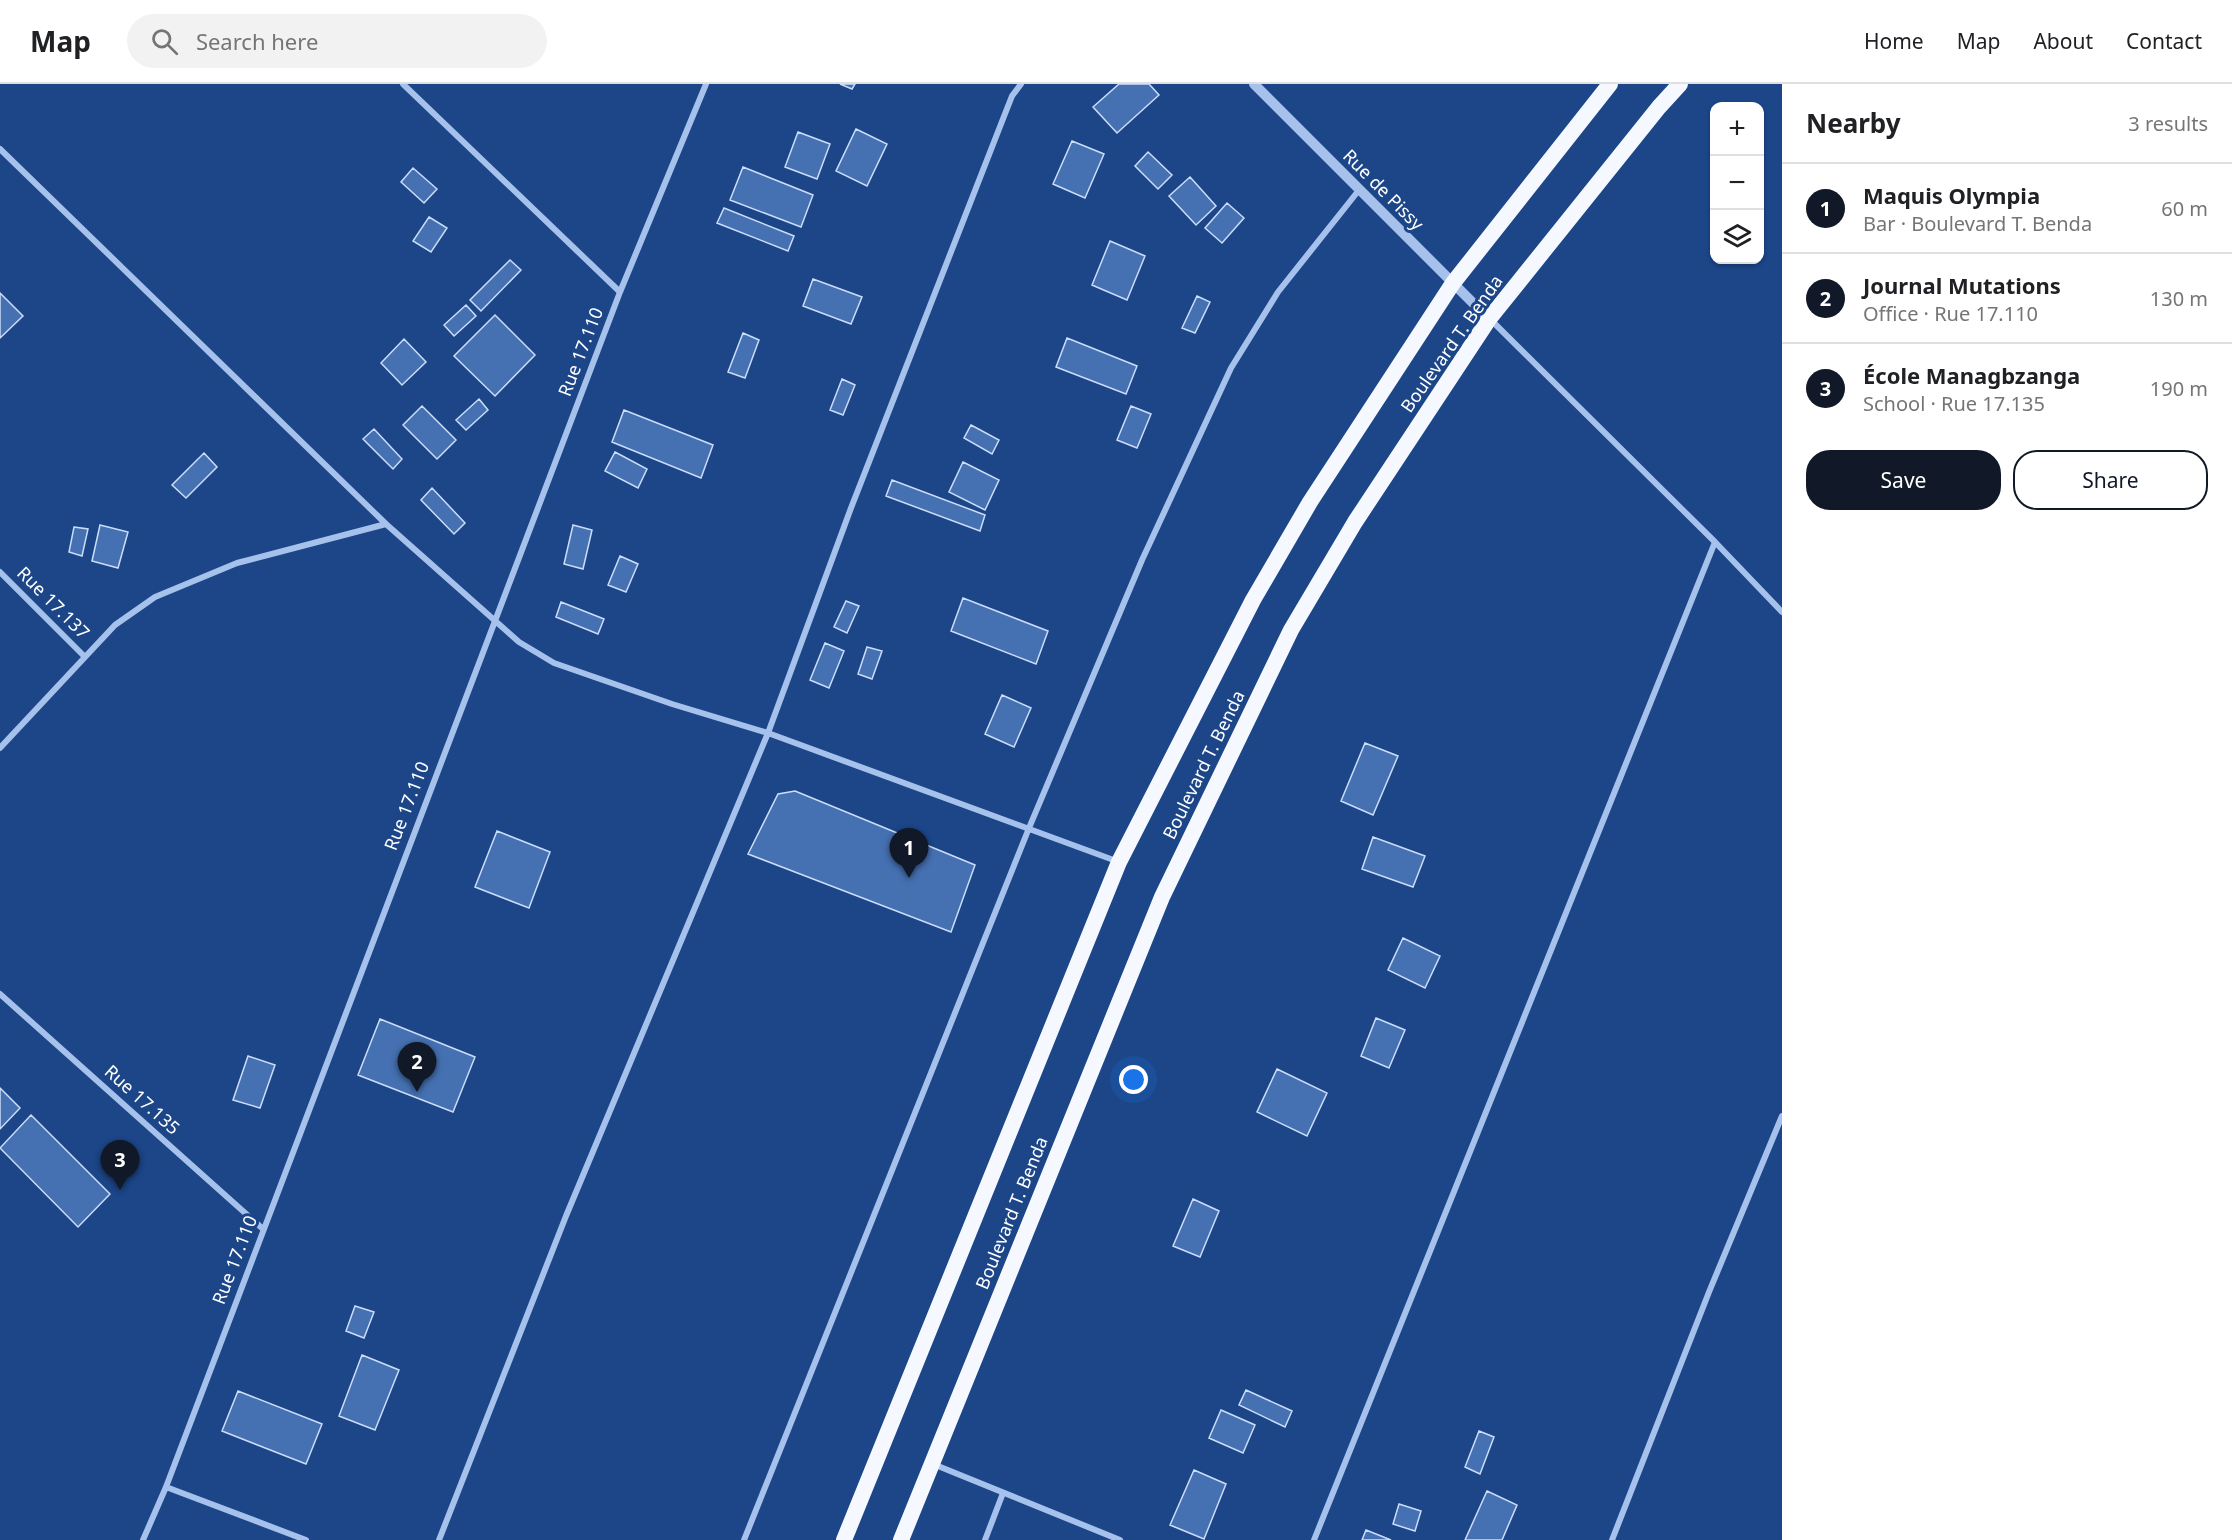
<!DOCTYPE html>
<meta charset="utf-8">
<style>
:root{--surface:#fff;--page:#f2f2f2;--text:#202124;--muted:#757577;--line:#e0e0e0;--accent:#111827}
body{margin:0;font-family:"Noto Sans",sans-serif;background:var(--page);color:var(--text)}
.controls{position:absolute;right:18px;top:18px;display:grid;overflow:hidden;border-radius:12px;box-shadow:0 2px 4px #0004}
.controls button{width:54px;height:54px;display:grid;place-items:center;padding:0;border:0;border-bottom:2px solid var(--line);background:var(--surface);color:var(--text);font:30px sans-serif}
.you{position:absolute;left:1134px;top:996px;width:21px;height:21px;margin:-15px;border:4px solid #fff;border-radius:50%;background:#1a73e8;box-shadow:0 0 0 9px #1a73e833}
.badge{display:grid;place-items:center;width:39px;height:39px;border-radius:50%;background:var(--accent);color:#fff;font-size:20px;font-weight:700}
.pin{position:absolute;translate:-50% -50px;filter:drop-shadow(0 2px 3px #0008)}
.pin::after{content:'';position:absolute;top:32px;width:21px;height:18px;background:inherit;clip-path:polygon(0 0,100% 0,50% 100%)}
.list{margin:0;padding:0;list-style:none}
h2{display:flex;justify-content:space-between;align-items:center;height:78px;margin:0;padding:0 24px;font-size:26px}
h2 small{font-size:20px;font-weight:400;color:var(--muted)}
.list li{display:grid;grid-template-columns:39px 1fr auto;gap:18px;align-items:center;box-sizing:border-box;height:90px;padding:0 24px;border-top:2px solid var(--line)}
.list b{display:block;font-size:22px;white-space:nowrap}
.list p{margin:0;font-size:20px;white-space:nowrap;color:var(--muted)}
.list em{font-size:20px;font-style:normal;color:var(--muted)}
.actions{display:flex;gap:12px;padding:18px 24px}
.actions a{flex:1;padding:14px 0;border:2px solid var(--accent);border-radius:24px;text-align:center;font-size:21px;color:var(--accent)}
.actions .main{background:var(--accent);color:#fff}
.icon{flex:none;width:33px;height:33px;fill:none;stroke:currentColor;stroke-width:2;stroke-linecap:round;stroke-linejoin:round}
.map{position:relative;flex:none;width:1782px;height:1456px;overflow:hidden}
header{display:flex;align-items:center;gap:36px;box-sizing:border-box;height:84px;padding:0 30px;background:var(--surface);border-bottom:2px solid var(--line)}
header strong{font-size:28px}
nav{display:flex;gap:33px;margin-inline-start:auto;font-size:21px}
.search{width:420px;height:54px;background:var(--page);display:flex;align-items:center;gap:15px;box-sizing:border-box;padding:0 21px;border-radius:33px;color:var(--muted);font-size:22px}
main{display:flex}
aside{flex:1;background:var(--surface)}
.map>svg:first-child{display:block}
</style>
<header>
<strong>Map</strong>
<div class="search"><svg class="icon" aria-label="search" viewBox="0 0 24 24"><circle cx="10" cy="10" r="6"/><path d="M15 15l6 6"/></svg>Search here</div>
<nav><a>Home</a><a>Map</a><a>About</a><a>Contact</a></nav>
</header>
<main>
<div class="map">
<svg width="1782" height="1456" viewBox="0 0 1782 1456">
<rect width="100%" height="100%" fill="#1c4688"/>
<path fill="#4570b1" stroke="#cbddf9" stroke-width="1.5" d="M840 0H855L852 5Z
M1119 0H1149L1159 11 1117 49 1093 23Z
M856 45 887 60 867 102 836 87Z
M798 48 830 60 817 95 785 83Z
M1072 57 1104 70 1085 114 1053 100Z
M1148 68 1172 91 1158 105 1135 82Z
M743 83 813 111 801 143 730 116Z
M413 84 437 105 424 119 401 98Z
M1190 93 1216 122 1196 141 1169 112Z
M1227 119 1244 134 1222 159 1205 144Z
M724 124 794 152 788 167 717 139Z
M429 133 447 144 431 168 413 157Z
M1110 157 1145 172 1127 216 1092 201Z
M510 176 521 186 481 227 470 216Z
M813 195 862 213 851 240 803 222Z
M0 209 23 232 0 254Z
M1197 212 1210 218 1195 249 1182 244Z
M466 221 476 232 454 252 444 241Z
M495 231 535 271 495 312 454 272Z
M743 249 759 256 745 294 728 288Z
M1067 254 1137 282 1126 310 1056 283Z
M404 255 426 278 402 301 381 279Z
M842 295 855 301 843 331 830 326Z
M479 315 488 326 466 346 456 336Z
M422 322 456 356 437 375 403 341Z
M1131 322 1151 330 1137 364 1117 356Z
M624 326 713 361 701 394 612 358Z
M971 341 999 356 992 370 964 354Z
M374 345 402 375 393 385 363 355Z
M615 368 647 385 638 404 605 387Z
M204 369 217 383 186 414 172 401Z
M963 378 999 396 985 426 949 408Z
M892 396 985 431 980 447 886 412Z
M432 404 465 439 454 450 421 416Z
M100 441 128 448 118 484 92 477Z
M573 441 592 446 583 485 564 480Z
M74 443 88 445 82 472 69 468Z
M620 472 638 480 626 508 608 501Z
M963 514 1048 547 1036 580 951 547Z
M846 517 859 522 847 549 834 543Z
M561 518 604 535 598 550 556 533Z
M825 559 844 567 829 604 810 596Z
M867 563 882 567 872 595 858 590Z
M1002 611 1031 624 1014 663 985 650Z
M1365 659 1398 672 1373 731 1341 717Z
M795 707 975 781 951 848 748 770 778 710Z
M497 747 550 768 529 824 475 803Z
M1373 753 1425 772 1413 803 1362 785Z
M1403 854 1440 872 1425 904 1388 886Z
M1376 934 1405 946 1389 984 1361 972Z
M380 935 475 973 453 1028 358 991Z
M248 972 275 981 260 1024 233 1016Z
M1277 985 1327 1009 1307 1052 1257 1028Z
M0 1004 20 1024 0 1045Z
M31 1031 110 1110 78 1143 0 1064Z
M1193 1115 1219 1127 1200 1173 1173 1162Z
M355 1222 374 1228 364 1254 346 1247Z
M362 1271 399 1286 375 1346 339 1332Z
M1246 1306 1292 1327 1285 1343 1239 1321Z
M238 1307 322 1340 306 1380 222 1347Z
M1221 1326 1255 1341 1243 1369 1209 1354Z
M1479 1347 1494 1353 1480 1390 1465 1383Z
M1194 1386 1226 1400 1204 1455 1170 1441Z
M1487 1407 1517 1421 1502 1456H1465Z
M1399 1420 1421 1427 1415 1447 1393 1440Z
M1366 1446 1391 1456H1362Z"/>
<g fill="none" stroke-linecap="round" stroke-linejoin="round">
<path stroke="#a6c2ec" stroke-width="6" d="M403 0 620 208
M0 65 386 440 519 558 554 579 672 620 768 649 1119 778
M1490 235 1715 458 1782 528
M0 488 84 572
M0 664 115 541 155 513 237 479 386 440
M0 910 263 1145
M933 1380 1120 1456
M166 1403 306 1456
M143 1456 166 1403 620 208 706 0
M439 1456 566 1132 768 649 851 424 1001 40 1012 12 1021 0
M744 1456 1029 744 1142 476 1231 284 1278 208 1359 106
M985 1456 1003 1409
M1314 1456 1715 458
M1612 1456 1709 1208 1782 1032"/>
<path stroke="#a6c2ec" stroke-width="10" d="M1254 0 1489 235"/>
<path stroke="#f5f8ff" stroke-width="16" d="M844 1456 1119 778 1253 516 1310 418 1453 199 1610 0
M901 1456 1162 813 1291 546 1355 438 1489 235 1659 23 1680 0"/>
</g>
<g text-anchor="middle" stroke-width="6" stroke-linejoin="round" paint-order="stroke">
<g font-size="18" fill="#fff" stroke="#1c4688">
<text transform="translate(1383 106) rotate(45)" y="6">Rue de Pissy</text>
<text transform="translate(1452 260) rotate(-55)" y="6">Boulevard T. Benda</text>
<text transform="translate(581 268) rotate(-69)" y="6">Rue 17.110</text>
<text transform="translate(53 519) rotate(45)" y="6">Rue 17.137</text>
<text transform="translate(1204 681) rotate(-64)" y="6">Boulevard T. Benda</text>
<text transform="translate(407 722) rotate(-69)" y="6">Rue 17.110</text>
<text transform="translate(142 1016) rotate(42)" y="6">Rue 17.135</text>
<text transform="translate(1012 1129) rotate(-68)" y="6">Boulevard T. Benda</text>
<text transform="translate(235 1176) rotate(-69)" y="6">Rue 17.110</text>
</g>
</g>
</svg>
<div class="controls">
<button>+</button>
<button>−</button>
<button><svg class="icon" aria-label="layers" viewBox="0 0 24 24"><path d="M12 4l9 5-9 5-9-5zM3 14l9 5 9-5"/></svg></button>
</div>
<div class="you"></div>
<div class="pin badge" style="left:909px;top:794px">1</div>
<div class="pin badge" style="left:417px;top:1008px">2</div>
<div class="pin badge" style="left:120px;top:1106px">3</div>
</div>
<aside>
<h2>Nearby<small>3 results</small></h2>
<ul class="list">
<li><span class="badge">1</span><div><b>Maquis Olympia</b><p>Bar · Boulevard T. Benda</p></div><em>60 m</em></li>
<li><span class="badge">2</span><div><b>Journal Mutations</b><p>Office · Rue 17.110</p></div><em>130 m</em></li>
<li><span class="badge">3</span><div><b>École Managbzanga</b><p>School · Rue 17.135</p></div><em>190 m</em></li>
</ul>
<div class="actions"><a class="main">Save</a><a>Share</a></div>
</aside>
</main>
